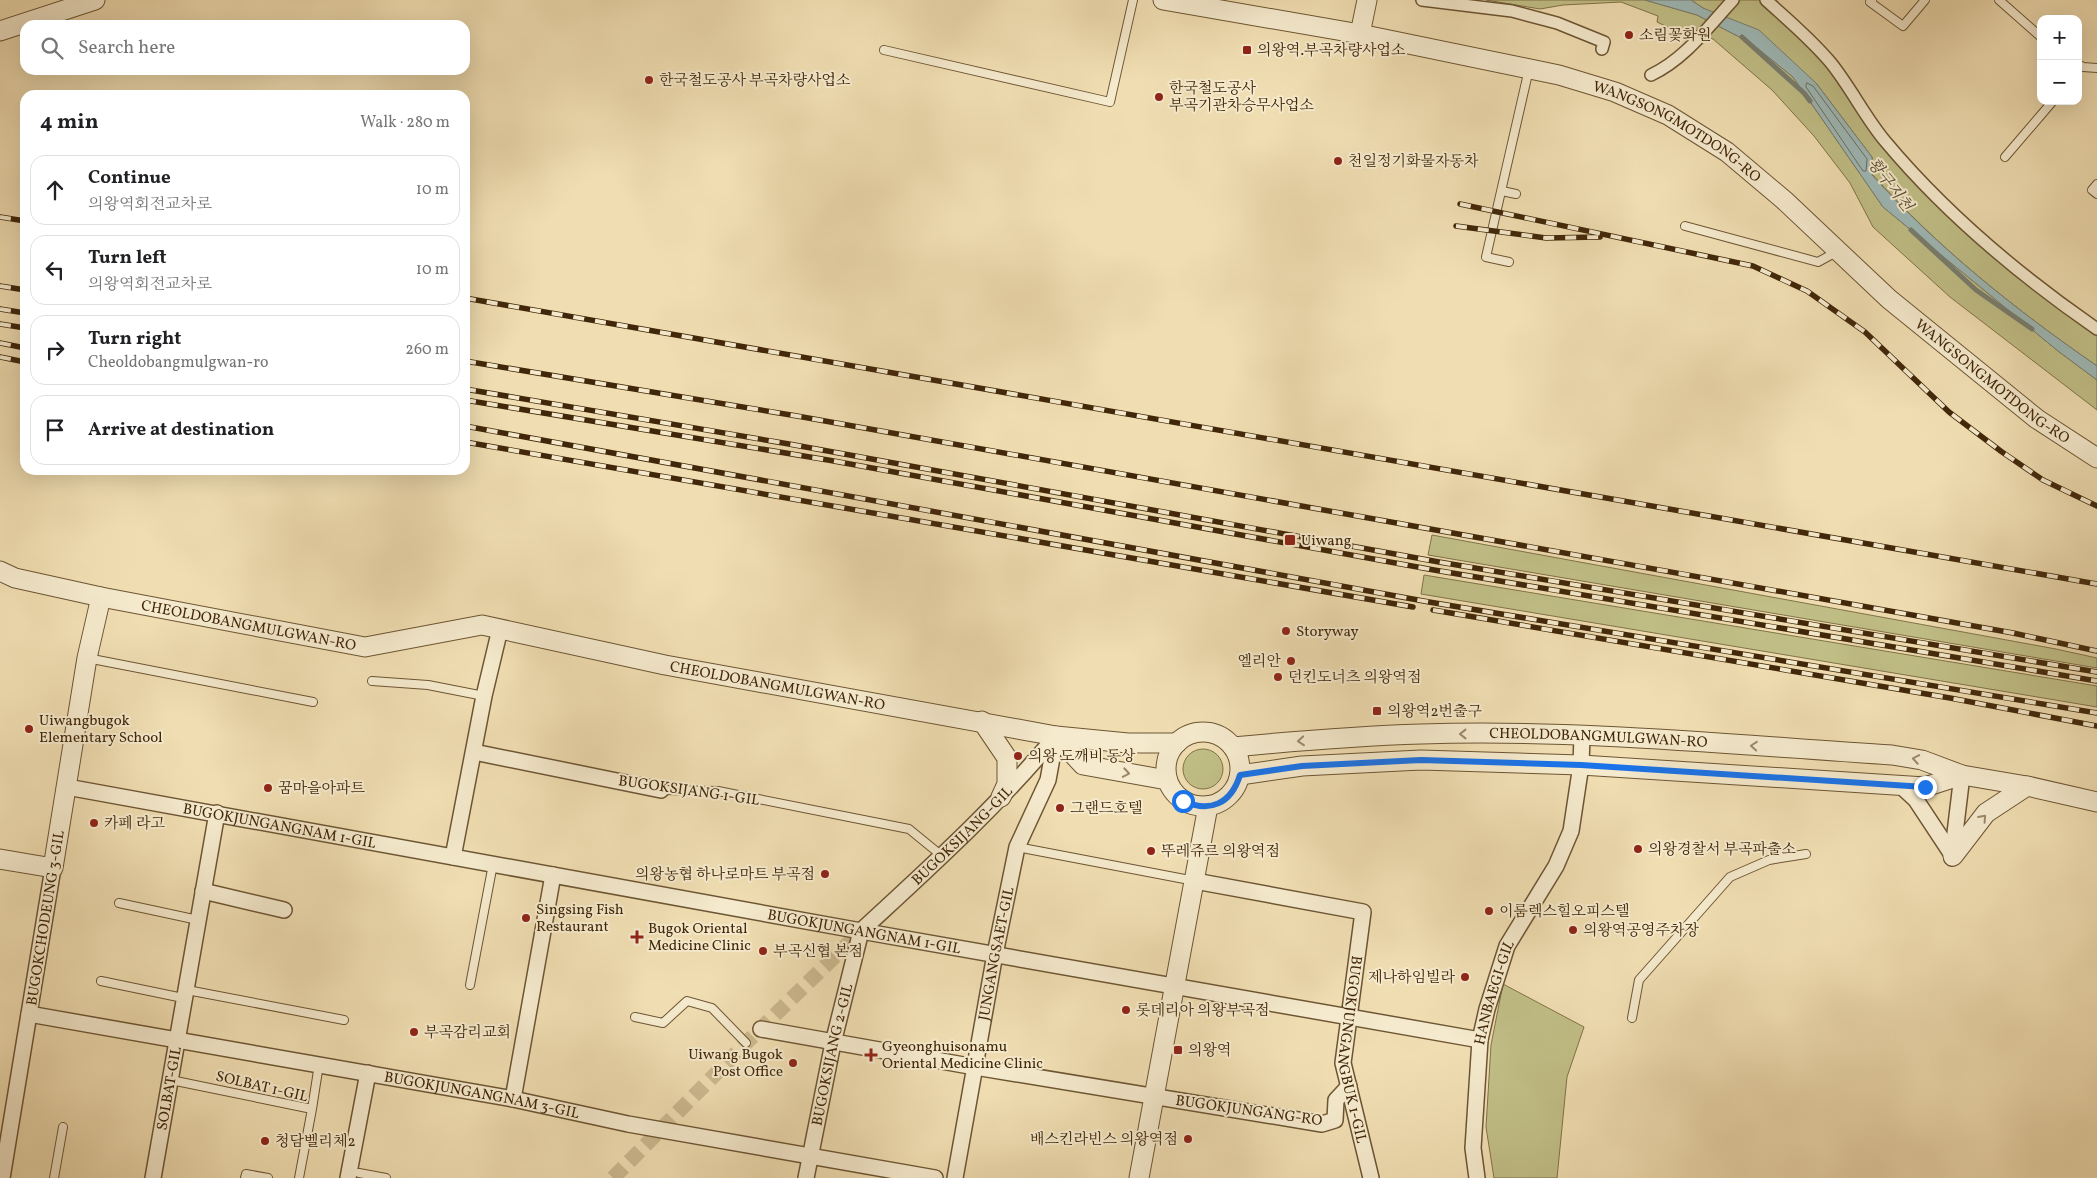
<!DOCTYPE html>
<meta charset="utf-8">
<style>
:root{--surface:#fff;--page:#f2f2f2;--text:#202124;--muted:#757577;--line:#e0e0e0}
body{margin:0;font-family:Vollkorn,"Noto Serif KR",serif;background:var(--page);color:var(--text)}
.controls{position:absolute;right:15px;top:15px;display:grid;overflow:hidden;border-radius:10px;box-shadow:0 5px 20px #0002}
.controls button{width:45px;height:45px;display:grid;place-items:center;padding:0;border:0;border-bottom:1px solid var(--line);background:var(--surface);color:var(--text);font:25px sans-serif}
.stop{position:absolute;width:15px;height:15px;margin:-11px;border:4px solid #1a73e8;border-radius:50%;background:#fff}
.stop.end{background:#1a73e8;border-color:#fff;box-shadow:0 1px 5px #0008}
.list{margin:0;padding:0;list-style:none}
h2{display:flex;justify-content:space-between;align-items:center;height:65px;margin:0;padding:0 20px;font-size:21px}
h2 small{font-size:16px;font-weight:400;color:var(--muted)}
.list li{display:grid;grid-template-columns:32px 1fr auto;gap:15px;align-items:center;box-sizing:border-box;height:70px;margin:0 10px 10px;padding:0 10px;border:1px solid var(--line);border-radius:15px}
.list b{display:block;font-size:19px;white-space:nowrap}
.list p{margin:0;font-size:16px;white-space:nowrap;color:var(--muted)}
.list em{font-size:16px;font-style:normal;color:var(--muted)}
.icon{flex:none;width:28px;height:28px;fill:none;stroke:currentColor;stroke-width:2;stroke-linecap:round;stroke-linejoin:round}
.map{position:relative;flex:none;width:2097px;height:1178px;overflow:hidden}
.search{position:absolute;background:var(--surface);box-shadow:0 5px 20px #0002;left:20px;top:20px;width:450px;height:55px;display:flex;align-items:center;gap:12px;box-sizing:border-box;padding:0 18px;border-radius:15px;color:var(--muted);font-size:19px}
.panel{position:absolute;background:var(--surface);box-shadow:0 5px 20px #0002;left:20px;top:90px;width:450px;height:385px;border-radius:15px}
.map>svg:first-child{display:block}
</style>
<div class="map">
<svg width="2097" height="1178" viewBox="0 0 2097 1178">
<rect width="100%" height="100%" fill="#f0deb2"/>
<filter id="stains"><feTurbulence type="fractalNoise" baseFrequency=".004" numOctaves="4"/><feColorMatrix values="0 0 0 0 .2 0 0 0 0 .09 0 0 0 0 .02 0 0 0 .5 -.17"/></filter>
<radialGradient id="worn" r=".72"><stop offset=".6" stop-color="#630" stop-opacity="0"/><stop offset="1" stop-color="#630" stop-opacity=".3"/></radialGradient>
<path fill="#c1bf87" stroke="#817348" d="M1486 0H1645L1697 15 1751 43 1793 77 1883 207 2058 351 2097 380V410L1950 297 1873 227 1850 183 1814 136 1772 90 1713 39 1674 30 1657 22 1658 16 1621 2 1563 5 1540 9Z
M1691 0H1766L1800 31 1885 140 1955 216 2097 329V366C2016 310 1938 248 1872 174V157L1816 83Z
M1432 535 2056 649 2097 658V668L1428 555Z
M1424 575 2097 686V707L1421 594Z
M1183 769a20 20 0 1 1 40 0a20 20 0 1 1-40 0Z
M1503 984 1584 1027 1567 1077 1557 1178H1494L1486 1127 1491 1045Z"/>
<path fill="#9eb9b7" stroke="#797f71" d="M1645 0H1691L1703 8 1759 30 1816 83 1872 157V175C1938 248 2016 310 2097 366V380L2058 351 1883 207 1793 77 1751 43 1697 15Z"/>
<g fill="none" stroke-linecap="round" stroke-linejoin="round">
<path stroke="#707060" stroke-width="1" d="M1807 83 1813 86 1867 159 1866 171H1863L1806 87Z"/>
<path stroke="#797f71" stroke-width="5" d="M1742 37 1804 93 1810 101
M1911 230 1976 290 2032 329"/>
<path stroke="#cdb990" stroke-width="15" stroke-dasharray="15 8" stroke-linecap="butt" d="M613 1178 746 1043 861 931"/>
<defs>
<path id="service" d="M1872 0 1870 2 1903 26 1925 0
M1999 0 2041 37
M884 50 1110 102 1133 0
M2078 64 2083 67 2097 68
M2005 157 2053 101
M2097 184 2092 190 2097 194
M1502 191 1516 194
M1685 226 1818 262 1838 251
M1509 262 1486 257 1529 69
M87 658 313 702
M372 681 428 685 484 696
M661 790 718 791 909 829 942 856
M1017 847 1195 881
M119 903 198 920
M101 981 183 998
M470 985 493 864
M187 990 344 1020
M635 1017 663 1023 687 1001 712 1008 746 1043
M1632 1018 1639 980 1730 877 1769 860 1806 854
M171 1080 312 1109 299 1178
M312 1109 319 1064
M359 1173 386 1178
M54 1178 63 1127
M245 1178 246 1174 268 1178"/>
<path id="pedestrian" d="M1422 0 1512 11 1557 23 1604 42 1602 49
M1766 0C1788 20 1812 40 1831 63 1851 88 1865 117 1885 141 1946 214 2019 275 2097 329
M1651 75C1685 59 1708 27 1733 0"/>
<g id="minor">
<path d="M474 752 661 790"/>
<path d="M1900 785 1916 800 1953 856"/>
<path id="s1" d="M67 787 861 931 1480 1040"/>
<path d="M453 857 484 696 500 629"/>
<path d="M1952 858 1962 775"/>
<path id="s2" d="M1195 881 1363 912 1343 1063 1371 1178"/>
<path d="M203 891 284 910"/>
<path id="s3" d="M861 931C928 869 997 807 1055 737"/>
<path id="s4" d="M29 1014 513 1099 628 1124 935 1178"/>
<path d="M761 1029 975 1067 1322 1124 1335 1120 1336 1100 1349 1086"/>
<path d="M513 1099 553 875"/>
<path d="M2 1178 53 868"/>
<path id="s5" d="M153 1178 217 813"/>
<path d="M348 1178 368 1073"/>
<path id="s6" d="M806 1178 833 1043 861 931"/>
<path id="s7" d="M955 1178 995 954 1017 847 1048 780 1056 736"/>
<path id="s8" d="M1477 1178 1473 1148 1480 1040 1487 1009 1507 946 1556 866 1571 831 1581 765 1582 736"/>
</g>
<g id="tertiary">
<path id="s9" d="M1163 0 1360 34 1559 75 1615 92 1668 115 1727 152 1784 200 1889 299 2037 419 2097 458"/>
<path d="M0 31 95 0"/>
<path d="M1360 34 1367 0"/>
<path id="s10" d="M0 571 15 578 101 597 365 647 482 625 665 665 1056 736 1128 743H1177"/>
<path d="M982 721 1007 758V784L1001 797"/>
<circle cx="1203" cy="769" r="37"/>
<path d="M1056 736 1083 765 1167 780"/>
<path id="s11" d="M1233 747C1296 741 1358 736 1421 734 1578 729 1736 745 1892 755L1922 760 1962 775 2027 786 2097 802"/>
<path d="M1240 775 1302 766 1421 760 1581 765 1925 787 1962 775"/>
<path d="M1953 856 1986 813 2027 786"/>
<path d="M0 859 53 868 87 658 101 597"/>
<path d="M1139 1178 1208 806"/>
</g>
</defs>
<use href="#service" stroke="#6d5533" stroke-width="10"/>
<use href="#pedestrian" stroke="#6d5533" stroke-width="14"/>
<use href="#minor" stroke="#6d5533" stroke-width="18"/>
<use href="#tertiary" stroke="#6d5533" stroke-width="21"/>
<use href="#service" stroke="#f5eacd" stroke-width="8"/>
<use href="#pedestrian" stroke="#f5eacd" stroke-width="11"/>
<use href="#minor" stroke="#f5eacd" stroke-width="15"/>
<use href="#tertiary" stroke="#f5eacd" stroke-width="19"/>
<defs>
<path id="rail" d="M1460 204 1753 266 1807 291 1865 332 1949 412 2002 452 2043 480 2097 506
M0 217 25 221
M1456 226 1546 238 1600 237
M0 286 25 290
M465 298 2097 584
M0 309 25 313
M0 324 25 328
M0 343 25 348
M0 357 25 362
M465 361 797 416 2013 633 2097 651
M465 389 789 444 1439 562 2097 672
M465 400 828 460 1434 570 2097 681
M465 426 1429 602 2097 713
M465 442 1413 607
M1433 610 1950 698 2097 726"/>
</defs>
<use href="#rail" stroke="#412709" stroke-width="5.5"/>
<use href="#rail" stroke="#f5eacd" stroke-width="4" stroke-dasharray="11" stroke-linecap="butt"/>
</g>
<defs><path id="oneway-chevron" d="M-2-3.5L2.5 0L-2 3.5" fill="none" stroke-width="1.6" stroke-linecap="round" stroke-linejoin="round" transform="scale(1.25)"/></defs>
<g stroke="#9b886b">
<use href="#oneway-chevron" transform="translate(1463 734) rotate(-180)"/>
<use href="#oneway-chevron" transform="translate(1301 741) rotate(175)"/>
<use href="#oneway-chevron" transform="translate(1754 746) rotate(-176)"/>
<use href="#oneway-chevron" transform="translate(1916 759) rotate(-170)"/>
<use href="#oneway-chevron" transform="translate(1126 773) rotate(10)"/>
<use href="#oneway-chevron" transform="translate(1983 818) rotate(-48)"/>
</g>
<g fill="none" stroke-linecap="round" stroke-linejoin="round">
<path stroke="#1a73e8" stroke-width="6" d="M1183 801C1210 813 1231 804 1240 775L1302 766 1421 760 1581 765 1925 787"/>
</g>
<g fill="#8f2418" stroke="#f5eacd" stroke-width="2">
<circle cx="1629" cy="35" r="5"/>
<rect x="1242" y="45" width="10" height="10" rx="2.5"/>
<circle cx="649" cy="80" r="5"/>
<circle cx="1159" cy="97" r="5"/>
<circle cx="1338" cy="161" r="5"/>
<rect x="1284" y="534" width="12" height="12" rx="2.5"/>
<circle cx="1286" cy="631" r="5"/>
<circle cx="1291" cy="661" r="5"/>
<circle cx="1278" cy="677" r="5"/>
<rect x="1372" y="706" width="10" height="10" rx="2.5"/>
<circle cx="29" cy="729" r="5"/>
<circle cx="1018" cy="756" r="5"/>
<circle cx="268" cy="788" r="5"/>
<circle cx="1060" cy="808" r="5"/>
<circle cx="94" cy="823" r="5"/>
<circle cx="1638" cy="849" r="5"/>
<circle cx="1151" cy="851" r="5"/>
<circle cx="825" cy="874" r="5"/>
<circle cx="1489" cy="911" r="5"/>
<circle cx="526" cy="918" r="5"/>
<circle cx="1573" cy="930" r="5"/>
<path d="M634.5 929.5h5v5h5v5h-5v5h-5v-5h-5v-5h5z"/>
<circle cx="763" cy="951" r="5"/>
<circle cx="1465" cy="977" r="5"/>
<circle cx="1126" cy="1010" r="5"/>
<circle cx="414" cy="1032" r="5"/>
<rect x="1173" y="1045" width="10" height="10" rx="2.5"/>
<path d="M868.5 1047.5h5v5h5v5h-5v5h-5v-5h-5v-5h5z"/>
<circle cx="793" cy="1063" r="5"/>
<circle cx="1188" cy="1139" r="5"/>
<circle cx="265" cy="1141" r="5"/>
</g>
<g text-anchor="middle" stroke-width="4" stroke-linejoin="round" paint-order="stroke">
<g font-size="15" fill="#412709" stroke="#f5eacd" text-anchor="start">
<text x="1639" y="40">소림꽃화원</text>
<text x="1257" y="55">의왕역.부곡차량사업소</text>
<text x="659" y="85">한국철도공사 부곡차량사업소</text>
<text x="1169" y="93">한국철도공사<tspan x="1169" dy="17">부곡기관차승무사업소</tspan></text>
<text x="1348" y="166">천일정기화물자동차</text>
<text x="1301" y="545">Uiwang</text>
<text x="1296" y="636">Storyway</text>
<text x="1281" y="666" text-anchor="end">엘리안</text>
<text x="1288" y="682">던킨도너츠 의왕역점</text>
<text x="1387" y="716">의왕역2번출구</text>
<text x="39" y="725">Uiwangbugok<tspan x="39" dy="17">Elementary School</tspan></text>
<text x="1028" y="761">의왕 도깨비 동상</text>
<text x="278" y="793">꿈마을아파트</text>
<text x="1070" y="813">그랜드호텔</text>
<text x="104" y="828">카페 라고</text>
<text x="1648" y="854">의왕경찰서 부곡파출소</text>
<text x="1161" y="856">뚜레쥬르 의왕역점</text>
<text x="815" y="879" text-anchor="end">의왕농협 하나로마트 부곡점</text>
<text x="536" y="914">Singsing Fish<tspan x="536" dy="17">Restaurant</tspan></text>
<text x="1499" y="916">이룸렉스힐오피스텔</text>
<text x="648" y="933">Bugok Oriental<tspan x="648" dy="17">Medicine Clinic</tspan></text>
<text x="1583" y="935">의왕역공영주차장</text>
<text x="773" y="956">부곡신협 본점</text>
<text x="1455" y="982" text-anchor="end">제나하임빌라</text>
<text x="1136" y="1015">롯데리아 의왕부곡점</text>
<text x="424" y="1037">부곡감리교회</text>
<text x="882" y="1051">Gyeonghuisonamu<tspan x="882" dy="17">Oriental Medicine Clinic</tspan></text>
<text x="1188" y="1055">의왕역</text>
<text x="783" y="1059" text-anchor="end">Uiwang Bugok<tspan x="783" dy="17">Post Office</tspan></text>
<text x="1178" y="1144" text-anchor="end">배스킨라빈스 의왕역점</text>
<text x="275" y="1146">청담벨리체2</text>
</g>
<g font-size="15" fill="#412709" stroke="#f5eacd">
<text dy="5" stroke="none"><textPath href="#s9" startOffset="535">WANGSONGMOTDONG-RO</textPath></text>
<text dy="5" stroke="none"><textPath href="#s9" startOffset="940">WANGSONGMOTDONG-RO</textPath></text>
<text dy="5" stroke="none"><textPath href="#s10" startOffset="255">CHEOLDOBANGMULGWAN-RO</textPath></text>
<text dy="5" stroke="none"><textPath href="#s10" startOffset="794">CHEOLDOBANGMULGWAN-RO</textPath></text>
<text dy="5" stroke="none"><textPath href="#s11" startOffset="366">CHEOLDOBANGMULGWAN-RO</textPath></text>
<text transform="translate(689 790) rotate(8)" y="5">BUGOKSIJANG 1-GIL</text>
<text dy="5" stroke="none"><textPath href="#s1" startOffset="216">BUGOKJUNGANGNAM 1-GIL</textPath></text>
<text dy="5" stroke="none"><textPath href="#s3" startOffset="139">BUGOKSIJANG-GIL</textPath></text>
<text transform="translate(45 918) rotate(-81)" y="5">BUGOKCHODEUNG 3-GIL</text>
<text dy="5" stroke="none"><textPath href="#s1" startOffset="810">BUGOKJUNGANGNAM 1-GIL</textPath></text>
<text dy="5" stroke="none"><textPath href="#s7" startOffset="228">JUNGANGSAET-GIL</textPath></text>
<text dy="5" stroke="none"><textPath href="#s8" startOffset="188">HANBAEGI-GIL</textPath></text>
<text dy="5" stroke="none"><textPath href="#s2" startOffset="310">BUGOKJUNGANGBUK 1-GIL</textPath></text>
<text dy="5" stroke="none"><textPath href="#s6" startOffset="126">BUGOKSIJANG 2-GIL</textPath></text>
<text transform="translate(262 1086) rotate(13)" y="5">SOLBAT 1-GIL</text>
<text dy="5" stroke="none"><textPath href="#s5" startOffset="91">SOLBAT-GIL</textPath></text>
<text dy="5" stroke="none"><textPath href="#s4" startOffset="460">BUGOKJUNGANGNAM 3-GIL</textPath></text>
<text transform="translate(1249 1110) rotate(8)" y="5">BUGOKJUNGANG-RO</text>
</g>
<g font-size="16" font-style="italic" fill="#584c34" stroke="#f5eacd">
<text transform="translate(1891 184) rotate(52)" y="6">황구지천</text>
</g>
</g>
<rect width="100%" height="100%" filter="url(#stains)"/>
<rect width="100%" height="100%" fill="url(#worn)"/>
</svg>
<div class="controls">
<button>+</button>
<button>−</button>
</div>
<div class="stop" style="left:1183px;top:801px"></div>
<div class="stop end" style="left:1925px;top:787px"></div>
<div class="search"><svg class="icon" aria-label="search" viewBox="0 0 24 24"><circle cx="10" cy="10" r="6"/><path d="M15 15l6 6"/></svg>Search here</div>
<section class="panel">
<h2>4 min<small>Walk · 280 m</small></h2>
<ul class="list">
<li><svg class="icon" aria-label="ahead" viewBox="0 0 24 24"><path d="M12 20V5M6 11l6-6 6 6"/></svg><div><b>Continue</b><p>의왕역회전교차로</p></div><em>10 m</em></li>
<li><svg class="icon" aria-label="left" viewBox="0 0 24 24"><path d="M17 20v-9H6M10 6l-5 5 5 5"/></svg><div><b>Turn left</b><p>의왕역회전교차로</p></div><em>10 m</em></li>
<li><svg class="icon" aria-label="right" viewBox="0 0 24 24"><path d="M7 20v-9h11M14 6l5 5-5 5"/></svg><div><b>Turn right</b><p>Cheoldobangmulgwan-ro</p></div><em>260 m</em></li>
<li><svg class="icon" aria-label="arrive" viewBox="0 0 24 24"><path d="M6 21V4h12l-3 4 3 4H6"/></svg><div><b>Arrive at destination</b></div></li>
</ul>
</section>
</div>
